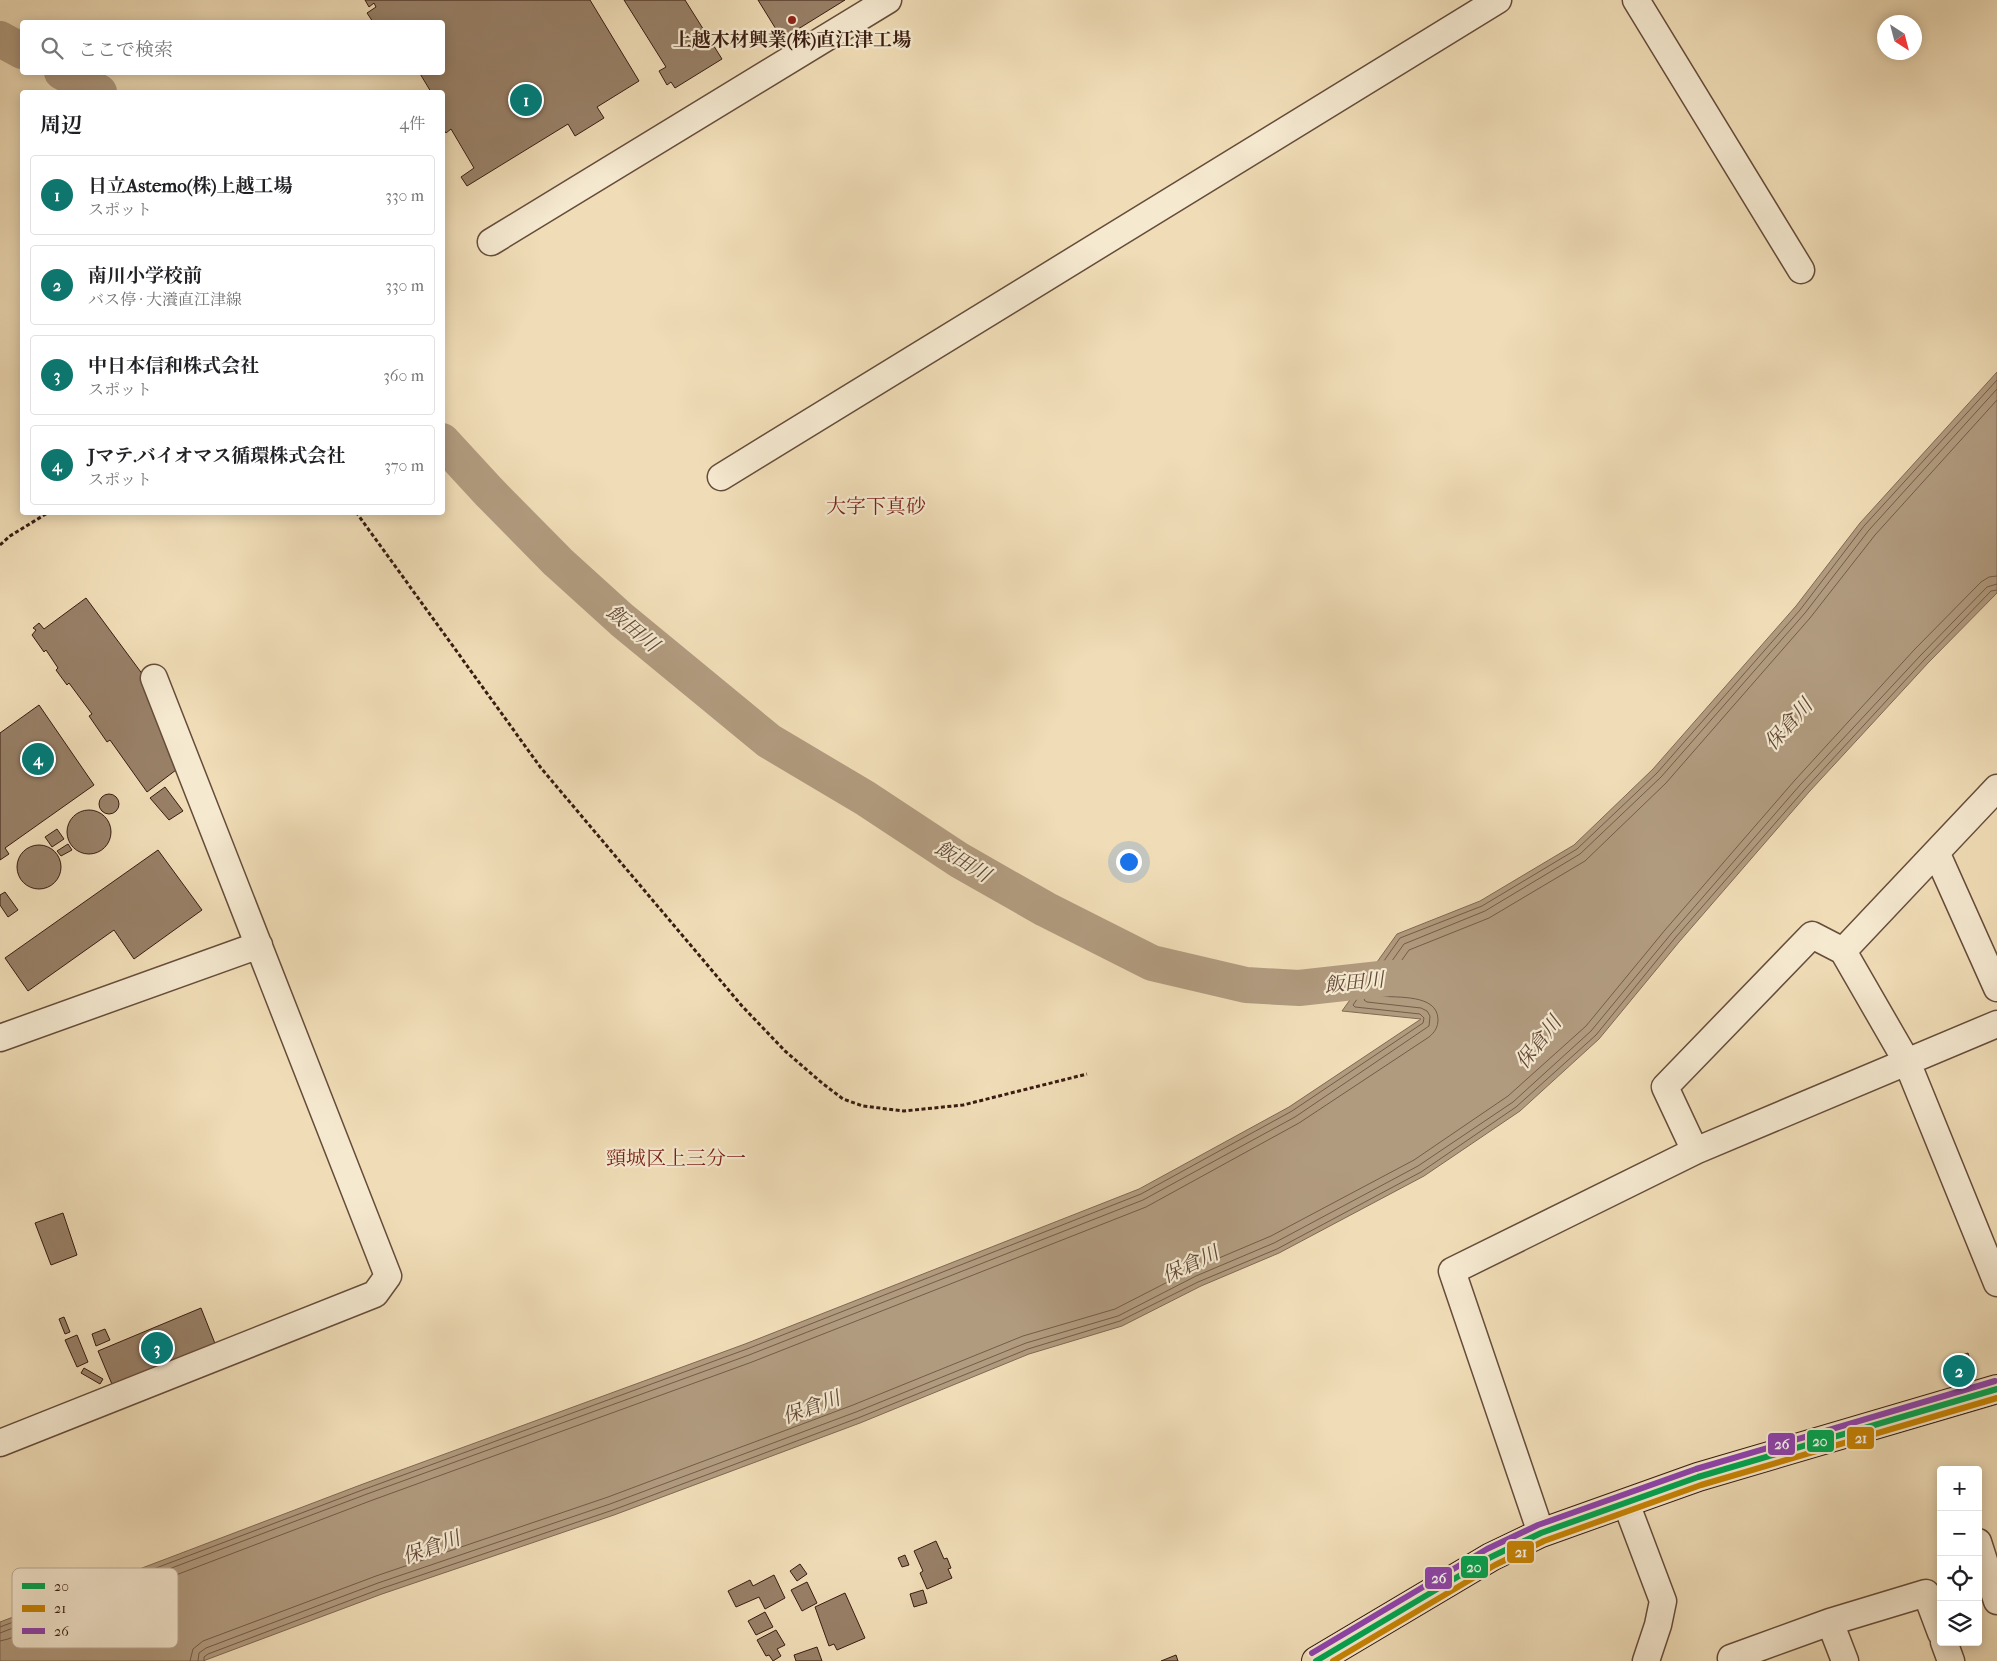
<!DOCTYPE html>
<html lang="ja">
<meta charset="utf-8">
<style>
:root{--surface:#fff;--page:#f2f2f2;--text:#202124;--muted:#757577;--line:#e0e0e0;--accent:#0f766e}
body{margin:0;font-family:"IM FELL French Canon","Noto Serif JP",serif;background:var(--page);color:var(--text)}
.controls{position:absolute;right:15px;bottom:15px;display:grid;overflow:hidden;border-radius:5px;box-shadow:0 2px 12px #0003}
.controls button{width:45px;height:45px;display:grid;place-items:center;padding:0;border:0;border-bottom:1px solid var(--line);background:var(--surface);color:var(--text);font:25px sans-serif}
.compass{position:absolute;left:1877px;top:15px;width:45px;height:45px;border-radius:50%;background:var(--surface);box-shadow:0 2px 12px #0003;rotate:144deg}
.you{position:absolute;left:1128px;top:861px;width:18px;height:18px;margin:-12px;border:4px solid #fff;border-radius:50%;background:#1a73e8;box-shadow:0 0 0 8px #1a73e833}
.badge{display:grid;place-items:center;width:32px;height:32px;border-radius:50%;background:var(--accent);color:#fff;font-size:16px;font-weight:700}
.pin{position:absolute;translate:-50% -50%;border:2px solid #fff;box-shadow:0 1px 5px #0006}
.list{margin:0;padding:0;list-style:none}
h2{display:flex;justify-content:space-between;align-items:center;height:65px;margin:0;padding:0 20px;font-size:21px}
h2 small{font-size:16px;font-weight:400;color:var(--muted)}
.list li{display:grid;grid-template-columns:32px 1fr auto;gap:15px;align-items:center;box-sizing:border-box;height:80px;margin:0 10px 10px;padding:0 10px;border:1px solid var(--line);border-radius:5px}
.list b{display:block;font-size:19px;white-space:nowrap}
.list p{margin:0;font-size:16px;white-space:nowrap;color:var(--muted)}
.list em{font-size:16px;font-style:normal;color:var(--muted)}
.icon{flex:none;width:28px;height:28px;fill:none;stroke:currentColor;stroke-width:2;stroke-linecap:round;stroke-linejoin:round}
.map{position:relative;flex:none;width:1997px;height:1661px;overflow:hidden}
.search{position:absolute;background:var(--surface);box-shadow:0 2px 12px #0003;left:20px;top:20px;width:425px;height:55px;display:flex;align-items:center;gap:12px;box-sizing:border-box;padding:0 18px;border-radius:5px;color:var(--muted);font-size:19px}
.panel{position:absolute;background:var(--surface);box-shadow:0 2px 12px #0003;left:20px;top:90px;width:425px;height:425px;border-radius:5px}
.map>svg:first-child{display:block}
</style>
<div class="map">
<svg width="1997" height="1661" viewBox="0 0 1997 1661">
<rect width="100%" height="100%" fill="#f0ddb7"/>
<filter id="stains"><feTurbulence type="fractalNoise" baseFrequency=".004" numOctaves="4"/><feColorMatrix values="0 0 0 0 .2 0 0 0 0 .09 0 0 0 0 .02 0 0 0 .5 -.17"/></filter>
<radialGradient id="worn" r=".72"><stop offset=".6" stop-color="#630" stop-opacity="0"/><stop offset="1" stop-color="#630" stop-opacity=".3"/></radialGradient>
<path fill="#b19b7f" stroke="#816853" d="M1997 372V593L1928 663 1809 792 1679 942 1599 1039 1520 1111 1424 1176 1279 1253 1201 1286 1122 1326 1029 1354 860 1423 614 1515 382 1594 203 1661H0V1622L363 1484 745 1344 1139 1189 1289 1107 1421 1019 1342 1011 1397 934 1480 901 1574 845 1653 769 1796 606 1860 523Z"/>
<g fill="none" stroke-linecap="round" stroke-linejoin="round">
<path stroke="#745c48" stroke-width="1" d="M0 1627 365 1489 747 1349 1141 1194 1292 1111 1423 1023 1424 1018 1420 1014 1355 1007 1353 1005 1400 938 1482 906 1577 849 1657 773 1800 610 1864 526 1997 380
M0 1633 367 1494 749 1355 1143 1200 1295 1117 1429 1026 1430 1016 1427 1011 1421 1008 1367 1002 1364 1000 1404 944 1485 911 1580 854 1661 777 1805 613 1869 530 1997 389
M0 1641 8 1639 370 1501 752 1362 1146 1207 1299 1123 1429 1037C1435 1032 1438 1027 1438 1019 1437 994 1398 998 1380 996L1378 994 1409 950 1489 918 1585 861 1666 783 1810 618 1875 535 1997 400
M190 1661 193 1649 203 1641 376 1576 608 1497 853 1405 1023 1336 1115 1309 1193 1269 1271 1236 1414 1160 1508 1096 1586 1026 1665 930 1795 780 1914 650 1981 582 1989 577 1997 576
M198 1661 199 1653 206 1648 378 1583 610 1504 856 1412 1026 1343 1118 1316 1196 1276 1274 1243 1418 1166 1513 1102 1591 1031 1671 934 1800 785 1920 656 1987 587 1997 584
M204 1661V1657L208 1654 380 1589 613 1510 858 1418 1028 1349 1120 1321 1198 1282 1277 1249 1421 1172 1516 1107 1596 1035 1675 938 1805 789 1924 660 1991 591 1997 590"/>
<path stroke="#b19b7f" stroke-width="36" d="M0 39 22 51
M62 72 99 92
M442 441 489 492 558 562 622 620 769 741 865 798 959 860 1045 909 1152 963 1246 985 1299 988 1389 978H1413"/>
</g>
<path fill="#988067" stroke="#381c11" d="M365 0H590L639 81 597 107 604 118 575 136 568 124 467 186 461 177 474 168 451 129 446 133 442 127V92H431L419 72H442V22H373L367 13 376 7 374 3 369 7Z
M624 0H685L722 59 675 88 671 82 667 85 659 71 666 67Z
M758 0H845L782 39Z
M86 598 146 679 176 770 147 792 110 740 107 742 89 716 92 714 69 683 67 685 56 670 58 668 46 650 44 652 32 635 36 630 33 628 39 623 44 629Z
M39 705 94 785 5 848 9 854 0 860V733Z
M165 787 183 811 169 820 150 798Z
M99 804a10 10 0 1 1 20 0a10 10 0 1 1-20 0Z
M67 832a22 22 0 1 1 44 0a22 22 0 1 1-44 0Z
M57 829 64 839 52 847 45 837Z
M68 844 72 850 61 856 57 851Z
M17 867a22 22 0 1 1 44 0a22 22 0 1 1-44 0Z
M158 850 202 910 134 959 114 930 28 991 5 958Z
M5 892 18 910 8 917 0 905V895Z
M63 1213 77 1255 51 1265 35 1223Z
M201 1308 216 1346 114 1389 98 1351Z
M64 1317 70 1332 65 1334 59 1319Z
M105 1329 110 1340 96 1346 92 1334Z
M77 1335 88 1362 77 1367 65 1340Z
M1968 1353 1973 1369 1965 1371 1960 1356Z
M84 1368 103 1379 100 1384 81 1373Z
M936 1541 944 1559 947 1558 951 1568 948 1569 952 1578 927 1589 920 1573 923 1571 914 1551Z
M905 1555 909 1565 902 1567 898 1558Z
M800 1564 807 1574 797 1581 790 1571Z
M774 1575 785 1598 765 1609 759 1597 736 1607 728 1591 750 1580 753 1586Z
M807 1582 817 1603 802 1611 791 1590Z
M923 1590 927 1603 914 1607 910 1594Z
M845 1593 865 1638 837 1650 834 1644 829 1646 815 1607Z
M765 1612 773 1627 756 1635 748 1621Z
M776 1630 785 1645 777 1649 781 1656 773 1661 769 1655 766 1656 757 1640Z
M817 1647 822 1661H796L794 1655Z
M1176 1655 1178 1661H1161Z"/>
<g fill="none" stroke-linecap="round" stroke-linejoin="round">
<defs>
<path id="minor" d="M1636 0 1801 270
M491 242 888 0
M721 477 1498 0
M1997 788 1843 951 1907 1062 1997 1283
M1937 854 1997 988
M0 1038 259 945
M1695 1151 1665 1087 1812 935 1843 951
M0 1443 375 1294 388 1276 154 678
M1626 1503 1663 1601 1658 1625 1646 1661
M1541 1533 1452 1271 1695 1151 1997 1024
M1978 1542 1997 1601
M1830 1622 1845 1661
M1944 1642 1951 1661
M1732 1661 1731 1658 1830 1622 1926 1593 1941 1633"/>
<path id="major" d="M1316 1661 1491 1557 1541 1533 1698 1477 1997 1389"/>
</defs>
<use href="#minor" stroke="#664c3a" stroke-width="29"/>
<use href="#major" stroke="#381c11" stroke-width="30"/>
<path stroke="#381c11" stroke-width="3" stroke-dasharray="4 2.5" stroke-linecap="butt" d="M356 512 541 768 742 1006 785 1051 822 1083 843 1099 863 1106 904 1111 963 1105 1087 1074
M0 545 10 536 49 512"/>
<use href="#minor" stroke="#f5e9d0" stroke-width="26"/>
<use href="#major" stroke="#f0ddb7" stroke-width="28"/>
<defs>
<path id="bus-1" d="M1316 1661 1491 1557 1541 1533 1698 1477 1997 1389"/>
<path id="bus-2" d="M1333 1661 1495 1565 1544 1541 1701 1485 1997 1398"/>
<path id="bus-3" d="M1312 1653 1487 1549 1538 1525 1696 1469 1995 1381"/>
</defs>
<use href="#bus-1" stroke="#f5e9d0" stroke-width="10"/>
<use href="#bus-2" stroke="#f5e9d0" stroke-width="10"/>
<use href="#bus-3" stroke="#f5e9d0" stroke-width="10"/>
<use href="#bus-1" stroke="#00a651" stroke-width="6"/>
<use href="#bus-2" stroke="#c78404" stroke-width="6"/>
<use href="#bus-3" stroke="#8e44ad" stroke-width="6"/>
</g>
<circle fill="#8f2418" stroke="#f5e9d0" stroke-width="2" cx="792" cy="20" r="5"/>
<g text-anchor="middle" stroke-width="4.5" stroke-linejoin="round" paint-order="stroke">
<g font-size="19" font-weight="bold" fill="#381c11" stroke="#f5e9d0">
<text x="792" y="46">上越木材興業(株)直江津工場</text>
</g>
<g font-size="20" fill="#7a1f14" stroke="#f5e9d0">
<text x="876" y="513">大字下真砂</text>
<text x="676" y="1165">頸城区上三分一</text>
</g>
<g font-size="20" font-style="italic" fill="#624838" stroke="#f5e9d0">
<text transform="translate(633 628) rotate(40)" y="7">飯田川</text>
<text transform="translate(1788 724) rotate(-48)" y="7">保倉川</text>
<text transform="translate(963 861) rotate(31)" y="7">飯田川</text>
<text transform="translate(1354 982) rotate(-6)" y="7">飯田川</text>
<text transform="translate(1538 1042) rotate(-52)" y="7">保倉川</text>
<text transform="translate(1190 1264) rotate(-25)" y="7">保倉川</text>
<text transform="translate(811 1407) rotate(-20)" y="7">保倉川</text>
<text transform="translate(431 1547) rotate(-20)" y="7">保倉川</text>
</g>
</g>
<rect x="12" y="1568" width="166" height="80" rx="8" fill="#f5e9d0" stroke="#bcac97" stroke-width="1"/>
<rect x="22" y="1583" width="23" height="6" fill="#00a651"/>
<rect x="22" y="1605" width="23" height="7" fill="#c78404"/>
<rect x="22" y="1628" width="23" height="6" fill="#8e44ad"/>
<g font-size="14" fill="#381c11">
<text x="54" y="1591">20</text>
<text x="54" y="1613">21</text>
<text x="54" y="1636">26</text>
</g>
<g stroke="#f5e9d0" stroke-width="2">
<rect x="1846" y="1426" width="29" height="24" rx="5" fill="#c78404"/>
<rect x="1806" y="1429" width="29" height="24" rx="5" fill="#00a651"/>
<rect x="1767" y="1432" width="29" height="24" rx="5" fill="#8e44ad"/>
<rect x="1506" y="1540" width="29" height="24" rx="5" fill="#c78404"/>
<rect x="1460" y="1555" width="29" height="24" rx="5" fill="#00a651"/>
<rect x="1424" y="1566" width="29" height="24" rx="5" fill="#8e44ad"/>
</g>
<g font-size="14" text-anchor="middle" font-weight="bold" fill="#fff">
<text x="1861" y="1443">21</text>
<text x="1820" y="1446">20</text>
<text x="1782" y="1449">26</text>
<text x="1521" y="1557">21</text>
<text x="1474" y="1572">20</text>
<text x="1439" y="1583">26</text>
</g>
<rect width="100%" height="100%" filter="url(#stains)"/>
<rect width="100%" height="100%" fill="url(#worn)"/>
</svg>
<div class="controls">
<button>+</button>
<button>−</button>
<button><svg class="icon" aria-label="locate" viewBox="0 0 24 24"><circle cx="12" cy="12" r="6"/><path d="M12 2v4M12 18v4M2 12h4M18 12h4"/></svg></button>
<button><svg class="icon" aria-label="layers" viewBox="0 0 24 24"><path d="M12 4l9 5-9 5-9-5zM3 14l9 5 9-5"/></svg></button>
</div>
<svg class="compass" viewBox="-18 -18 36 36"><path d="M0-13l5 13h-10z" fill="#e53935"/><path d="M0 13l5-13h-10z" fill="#757577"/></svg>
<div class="you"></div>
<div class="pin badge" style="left:526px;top:100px">1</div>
<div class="pin badge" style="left:1959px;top:1371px">2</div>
<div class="pin badge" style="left:157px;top:1348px">3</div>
<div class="pin badge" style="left:38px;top:759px">4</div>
<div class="search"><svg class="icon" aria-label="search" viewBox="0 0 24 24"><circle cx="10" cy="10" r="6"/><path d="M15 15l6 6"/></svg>ここで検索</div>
<section class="panel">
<h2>周辺<small>4件</small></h2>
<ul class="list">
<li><span class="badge">1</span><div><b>日立Astemo(株)上越工場</b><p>スポット</p></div><em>330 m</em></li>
<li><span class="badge">2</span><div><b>南川小学校前</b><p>バス停 · 大瀁直江津線</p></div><em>330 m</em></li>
<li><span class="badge">3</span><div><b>中日本信和株式会社</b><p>スポット</p></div><em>360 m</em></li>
<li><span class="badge">4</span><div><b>Jマテ.バイオマス循環株式会社</b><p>スポット</p></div><em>370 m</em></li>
</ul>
</section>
</div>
